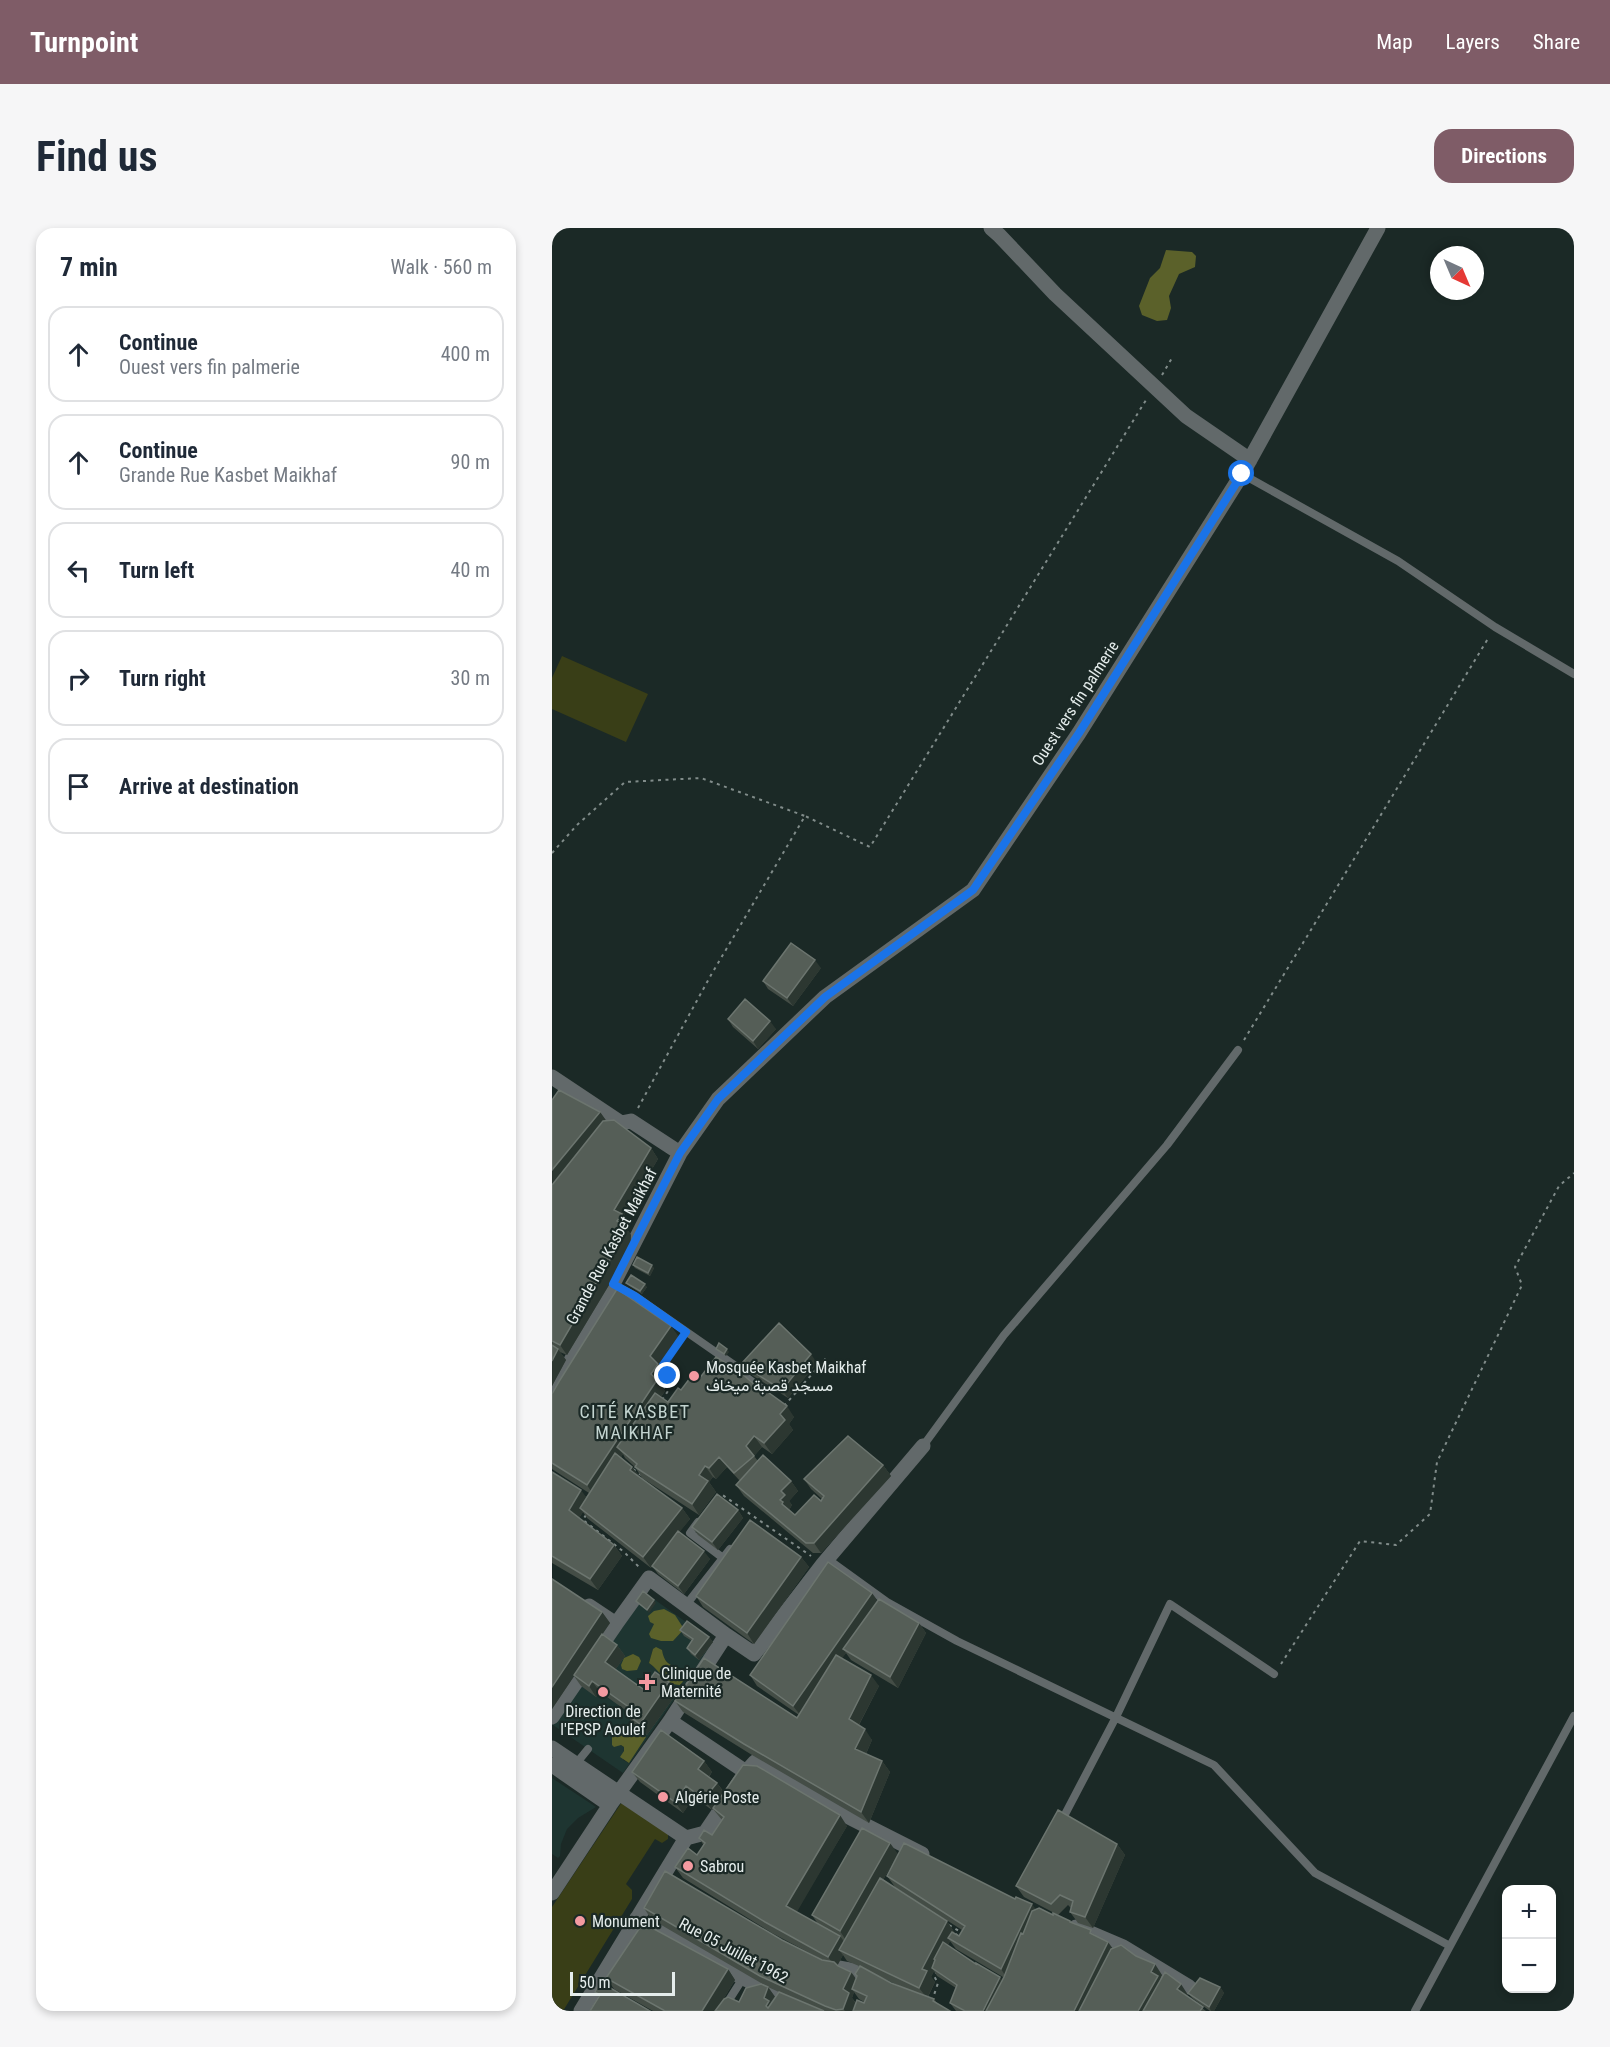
<!DOCTYPE html>
<meta charset="utf-8">
<style>
:root{--surface:#fff;--page:#f6f6f7;--text:#1f2937;--muted:#747a83;--line:#e0e1e3;--accent:#7f5c67}
body{margin:0;font-family:"Roboto Condensed",Vazirmatn,sans-serif;background:var(--page);color:var(--text)}
.controls{position:absolute;right:18px;bottom:18px;display:grid;overflow:hidden;border-radius:12px;box-shadow:0 3px 9px #0003}
.controls button{width:54px;height:54px;display:grid;place-items:center;padding:0;border:0;border-bottom:2px solid var(--line);background:var(--surface);color:var(--text);font:30px sans-serif}
.compass{position:absolute;left:878px;top:18px;width:54px;height:54px;border-radius:50%;background:var(--surface);box-shadow:0 3px 9px #0003;rotate:136deg}
.scale{position:absolute;left:18px;bottom:15px;width:105px;box-sizing:border-box;padding-left:6px;border:3px solid #e5edec;border-top:0;font-size:16px;line-height:21px;white-space:nowrap;color:#e5edec;-webkit-text-stroke:4px #1b2926;paint-order:stroke}
.stop{position:absolute;width:18px;height:18px;margin:-14px;border:4px solid #1a73e8;border-radius:50%;background:#fff}
.stop.end{background:#1a73e8;border-color:#fff;box-shadow:0 2px 6px #0008}
.list{margin:0;padding:0;list-style:none}
h2{display:flex;justify-content:space-between;align-items:center;height:78px;margin:0;padding:0 24px;font-size:26px}
h2 small{font-size:20px;font-weight:400;color:var(--muted)}
.list li{display:grid;grid-template-columns:39px 1fr auto;gap:18px;align-items:center;box-sizing:border-box;height:96px;margin:0 12px 12px;padding:0 12px;border:2px solid var(--line);border-radius:18px}
.list b{display:block;font-size:22px;white-space:nowrap}
.list p{margin:0;font-size:20px;white-space:nowrap;color:var(--muted)}
.list em{font-size:20px;font-style:normal;color:var(--muted)}
.icon{flex:none;width:33px;height:33px;fill:none;stroke:currentColor;stroke-width:2;stroke-linecap:round;stroke-linejoin:round}
.map{position:relative;flex:none;width:1022px;height:1783px;overflow:hidden;border-radius:18px}
header{display:flex;align-items:center;gap:36px;box-sizing:border-box;height:84px;padding:0 30px;background:var(--accent);color:#fff}
header strong{font-size:28px}
nav{display:flex;gap:33px;margin-inline-start:auto;font-size:21px}
.intro{display:flex;align-items:center;justify-content:space-between;box-sizing:border-box;height:144px;padding:0 36px}
h1{margin:0;font-size:42px}
.button{padding:15px 27px;border-radius:18px;background:var(--accent);color:#fff;font-size:21px;font-weight:700}
main{display:flex;gap:36px;padding:0 36px}
aside{flex:1;background:var(--surface);border-radius:18px;box-shadow:0 3px 9px #0003}
.map>svg:first-child{display:block}
</style>
<header>
<strong>Turnpoint</strong>
<nav><a>Map</a><a>Layers</a><a>Share</a></nav>
</header>
<div class="intro"><h1>Find us</h1><a class="button">Directions</a></div>
<main>
<aside>
<h2>7 min<small>Walk · 560 m</small></h2>
<ul class="list">
<li><svg class="icon" aria-label="ahead" viewBox="0 0 24 24"><path d="M12 20V5M6 11l6-6 6 6"/></svg><div><b>Continue</b><p>Ouest vers fin palmerie</p></div><em>400 m</em></li>
<li><svg class="icon" aria-label="ahead" viewBox="0 0 24 24"><path d="M12 20V5M6 11l6-6 6 6"/></svg><div><b>Continue</b><p>Grande Rue Kasbet Maikhaf</p></div><em>90 m</em></li>
<li><svg class="icon" aria-label="left" viewBox="0 0 24 24"><path d="M17 20v-9H6M10 6l-5 5 5 5"/></svg><div><b>Turn left</b></div><em>40 m</em></li>
<li><svg class="icon" aria-label="right" viewBox="0 0 24 24"><path d="M7 20v-9h11M14 6l5 5-5 5"/></svg><div><b>Turn right</b></div><em>30 m</em></li>
<li><svg class="icon" aria-label="arrive" viewBox="0 0 24 24"><path d="M6 21V4h12l-3 4 3 4H6"/></svg><div><b>Arrive at destination</b></div></li>
</ul>
</aside>
<div class="map">
<svg width="1022" height="1783" viewBox="0 0 1022 1783">
<rect width="100%" height="100%" fill="#1b2926"/>
<path fill="#1e3531" fill-rule="evenodd" d="M92 1364 162 1414 71 1545 1 1497ZM58 1417 61 1445 99 1472 86 1491 48 1464 45 1469ZM101 1421 122 1440 128 1441 109 1448 105 1441 97 1435ZM72 1504 76 1507 94 1509 77 1535 71 1532 72 1519 61 1513 60 1509Z
M0 1550 44 1579 26 1590 15 1601 9 1616 8 1628 6 1630 0 1626Z"/>
<path fill="#393e17" d="M10 428 96 466 74 514 0 481V450Z
M70 1574 116 1606V1611L110 1615 103 1611 74 1656 80 1662V1671L11 1783H0V1679Z"/>
<path fill="#5b612a" d="M614 22 640 24 644 28 643 39 627 46 617 68 619 80 615 92 605 93 590 87 587 78 598 50 608 40Z
M112 1381 123 1387 132 1401 121 1413H109L99 1410 97 1406 102 1396 98 1394 96 1388 102 1383Z
M104 1419 110 1422C113 1440 122 1436 134 1444V1450L128 1457C113 1457 108 1442 97 1435L101 1421Z
M81 1426 87 1429 89 1433 85 1442 75 1443 70 1441 69 1437 72 1430Z
M69 1504 76 1507 91 1506 94 1509 77 1535 68 1529 72 1523V1519L69 1517 62 1519 60 1517V1509Z"/>
<g fill="none" stroke-linecap="round" stroke-linejoin="round">
<path stroke="#818c8a" stroke-width="2" stroke-dasharray="3 4.5" stroke-linecap="butt" d="M610 147 620 130
M0 625 25 597 73 554 149 550 253 588
M692 812 937 409
M86 880 159 747 253 588 318 619 594 172
M110 1172 116 1163 109 1156 116 1148 111 1137 129 1112
M232 1178 275 1129
M81 1241 89 1247 90 1252
M166 1270 169 1266 259 1328
M34 1287 31 1292 72 1324 87 1339
M729 1436 808 1313 844 1317 878 1286 885 1234 970 1057 963 1039 1007 958 1022 945
M397 1697 407 1703 403 1709
M380 1773 386 1755 382 1748 385 1743"/>
<path stroke="#62696a" stroke-width="8" d="M690 246 846 333 943 399 1022 446
M61 1056 83 1068 188 1141 187 1144 213 1163
M371 1218 452 1107 615 917 686 822
M146 1294 138 1305 171 1330
M271 1336 281 1335 335 1374 405 1413 662 1537 763 1645 898 1718
M134 1377 178 1321
M23 1537 36 1521
M509 1594 564 1489 618 1376 722 1446
M170 1783 191 1750
M863 1783 1022 1488"/>
<path stroke="#62696a" stroke-width="15" d="M439 0 447 7 503 66 634 188 698 232
M0 849 69 895 79 893 128 925
M0 1167 61 1056 128 925 166 871 273 769 421 662 527 505 690 246 826 0
M37 1378 64 1396 97 1350 174 1407
M0 1489 64 1396
M118 1493 194 1544 153 1605 134 1610
M0 1520 134 1610
M0 1537 58 1577 0 1665
M194 1544 203 1534 291 1586 370 1626
M58 1577 118 1493 174 1407 202 1426 271 1336 371 1218
M85 1690 191 1750 263 1783
M524 1699 571 1719 637 1759
M288 1740 315 1745 323 1748
M29 1783 134 1610"/>
</g>
<path fill="#444d46" fill-rule="evenodd" d="M269 740 241 778 216 761 211 753Z
M176 791 224 801 206 821 181 799Z
M0 872 48 884 54 893 99 920 106 931 72 988 78 996 75 1001 79 1007 78 1022 15 1127 8 1124 14 1132 0 1158Z
M81 1037 102 1040 98 1048 83 1040Z
M74 1055 95 1059 90 1066 76 1057Z
M127 1109 107 1137 114 1147 107 1155 113 1163 109 1169 116 1174 129 1162 147 1151 204 1158 242 1189 237 1196 241 1202 220 1226 210 1219 202 1228 206 1233 239 1253 246 1263 237 1273 240 1277 237 1282 243 1287 269 1273 270 1271 259 1261 252 1251 331 1237 339 1248 269 1325H261L192 1268 184 1257 188 1253 175 1239 164 1251 161 1249 157 1254 164 1264 147 1287 90 1250 83 1239 73 1230 71 1226 69 1229 80 1239 88 1249 130 1280 138 1291 127 1304 158 1331 132 1366 106 1346 100 1338 99 1340 35 1290 31 1284 27 1290 62 1317 70 1328 46 1362 0 1335V1244L34 1269 37 1265 0 1241V1166Z
M265 1135 236 1170 195 1144 189 1136Z
M186 1282 191 1290 166 1322 146 1307 140 1299Z
M249 1329 257 1339 202 1416 151 1379 144 1368Z
M0 1351 50 1384 58 1395 50 1406 65 1417 73 1428 63 1442 91 1461 117 1454 125 1465 95 1507 82 1497 74 1486 76 1484 48 1464 44 1469 29 1458 22 1448 0 1481Z
M326 1373 367 1395 374 1405 346 1460 299 1432 294 1425 289 1431 327 1458 307 1497 320 1512 314 1526 330 1533 338 1544 317 1595 200 1527 131 1484 123 1473 245 1490 247 1487 205 1458 198 1447Z
M128 1402 157 1409 161 1414 147 1432 139 1426 135 1420 140 1413 132 1408Z
M152 1533 160 1544 157 1549 165 1555 172 1564 295 1598 244 1684 266 1696 260 1687 346 1626 331 1652 395 1693 402 1704V1705L407 1708 410 1702 343 1659 335 1648 484 1682 518 1693 520 1695 543 1707 561 1721 610 1747 608 1751 609 1752 636 1767 635 1768 654 1783H404L398 1775 404 1760 385 1748 382 1743 379 1749 383 1754 376 1769 382 1771 385 1775 398 1783H101L62 1761 54 1750 176 1741 183 1752 172 1770 187 1774 216 1759 223 1770 229 1765 216 1759 99 1691 92 1680 230 1712 267 1730 220 1705 131 1650 123 1639 145 1627 152 1618 147 1610 160 1607 170 1592 161 1581 160 1582 142 1569 131 1585 88 1554 80 1544ZM398 1713 404 1721 451 1749 450 1752 424 1736 396 1717ZM291 1727 295 1733 307 1738 303 1746 305 1749 304 1751 299 1744 285 1738ZM316 1743 354 1761 339 1755ZM302 1764 307 1771 312 1774V1775H304L300 1770Z
M565 1616 573 1627 541 1700 526 1695 518 1684 519 1680 516 1677 506 1687 472 1669 464 1658Z
M668 1759 672 1765 662 1783H658L640 1770 636 1765Z"/>
<path fill="#2c3731" d="M263 732 269 740 241 778 235 770Z
M218 793 224 801 206 821 201 813Z
M48 884 56 895 0 962V942Z
M99 920 106 931 72 988 78 996 75 1001 79 1007 78 1022 15 1127 8 1117 65 993 62 982Z
M100 1037 102 1040 98 1048 96 1045Z
M93 1056 95 1059 90 1066 88 1063Z
M119 1098 127 1109 107 1137 114 1147 107 1155 113 1163 72 1224 65 1219 71 1226 42 1268 35 1257 99 1146 98 1128Z
M6 1121 14 1132 0 1158V1133Z
M175 1121 177 1124 174 1128 172 1126Z
M259 1126 265 1135 236 1170 230 1162Z
M235 1178 242 1189 237 1196 241 1202 220 1226 212 1215 228 1186Z
M202 1208 210 1219 202 1228 194 1218Z
M167 1229 175 1239 164 1251 157 1240Z
M331 1237 339 1248 269 1325 262 1315Z
M153 1238 161 1249 157 1254 164 1264 147 1287 140 1276 147 1247Z
M80 1239 88 1249 78 1242Z
M239 1253 246 1263 237 1273 240 1277 237 1282 230 1276 228 1272 229 1263Z
M29 1262 37 1273 28 1280 31 1284 25 1293 17 1282Z
M130 1280 138 1291 99 1340 91 1329Z
M186 1282 191 1290 166 1322 160 1314Z
M62 1317 70 1328 46 1362 38 1351Z
M152 1323 158 1331 132 1366 126 1358Z
M249 1329 257 1339 202 1416 195 1405Z
M320 1365 328 1376 291 1421 294 1425 249 1488 241 1478Z
M102 1372 104 1375 97 1385 95 1382Z
M50 1384 58 1395 0 1481V1459Z
M367 1395 374 1405 346 1460 338 1449Z
M157 1409 161 1414 147 1432 143 1427Z
M65 1417 73 1428 61 1445 53 1434Z
M319 1447 327 1458 304 1502 297 1491Z
M40 1453 48 1464 44 1469 37 1458Z
M117 1454 125 1465 95 1507 88 1496Z
M313 1501 320 1512 311 1532 303 1521Z
M152 1533 160 1544 154 1552 146 1541Z
M330 1533 338 1544 317 1595 309 1584Z
M165 1555 172 1565 160 1582 152 1571Z
M134 1558 142 1569 131 1585 123 1574Z
M288 1587 295 1598 242 1689 234 1678Z
M338 1615 346 1626 295 1714 288 1703Z
M565 1616 573 1627 541 1700 533 1689Z
M480 1676 488 1687 456 1752 449 1741Z
M395 1693 402 1704 398 1712 396 1710 398 1713 386 1736 382 1731 385 1737 380 1740 382 1743 379 1749 383 1754 375 1770 367 1760 370 1741Z
M288 1708 296 1719 287 1722 291 1727 284 1740 276 1729Z
M556 1714 564 1725 535 1783H522Z
M603 1736 610 1747 608 1751 613 1759 599 1783H586L599 1744Z
M176 1741 183 1752 164 1783H150Z
M299 1744 307 1755 300 1761 302 1764 300 1770 304 1776 302 1783H293L291 1781V1761Z
M448 1749 454 1757 441 1783H431Z
M629 1756 636 1767 633 1772 625 1761Z
M216 1759 224 1770V1783L214 1778 212 1770Z
M668 1759 672 1765 662 1783H659L657 1779Z"/>
<path fill="#555e57" stroke="#6c756f" stroke-width="1.5" d="M239 715 263 732 235 770 211 753Z
M193 771 218 793 201 813 176 791Z
M7 862 48 884 0 942V872Z
M62 892 99 920 62 982 70 986 65 993 72 996 70 1011 8 1117 0 1113V957L51 893Z
M85 1029 100 1037 96 1045 81 1037Z
M79 1047 93 1056 88 1063 74 1055Z
M65 1061 119 1098 98 1128 106 1136 99 1146 105 1152 35 1257 0 1235V1166L8 1152Z
M227 1095 259 1126 230 1162 189 1136Z
M167 1115 175 1121 172 1126 164 1121Z
M0 1117 6 1121 0 1133Z
M164 1129 187 1143 204 1158 206 1157 235 1178 228 1186 233 1192 212 1215 202 1208 194 1218 202 1228 182 1245 167 1229 157 1240 153 1238 147 1247 156 1253 140 1276 83 1239 85 1236 65 1219 103 1165 116 1174 126 1160 129 1162 141 1146 147 1151Z
M296 1208 331 1237 262 1315H254L184 1257 211 1227 239 1253 229 1263 233 1267 228 1272 231 1274 230 1276 243 1287 262 1267 269 1273 272 1268 252 1251Z
M63 1225 80 1239 78 1242 130 1280 91 1329 28 1280Z
M0 1244 29 1262 17 1282 62 1317 38 1351 0 1328Z
M165 1266 186 1282 160 1314 140 1299Z
M198 1292 249 1329 195 1405 144 1368Z
M126 1303 152 1323 126 1358 100 1338Z
M276 1334 320 1365 241 1478 198 1447Z
M0 1351 50 1384 0 1459Z
M91 1363 102 1372 95 1382 84 1373Z
M327 1371 367 1395 338 1449 291 1421Z
M135 1393 157 1409 143 1427 135 1420 141 1411 128 1402Z
M50 1406 65 1417 53 1434 91 1461 103 1444 117 1454 88 1496 74 1486 78 1480 40 1453 37 1458 22 1447Z
M284 1427 319 1447 297 1491 313 1501 303 1521 330 1533 309 1584 192 1516 123 1473 152 1430 245 1490Z
M109 1502 152 1533 146 1541 165 1555 152 1571 134 1558 123 1574 80 1544Z
M191 1537 205 1538 288 1587 234 1678 288 1708 276 1729 213 1694 123 1639 136 1620 145 1627 153 1615 147 1610 152 1602 160 1607 172 1589 161 1580Z
M506 1582 565 1616 533 1689 518 1684 521 1673 508 1667 499 1676 464 1658Z
M310 1600 338 1615 288 1703 260 1687Z
M352 1615 463 1671 464 1669 480 1676 449 1741 396 1710 400 1704 407 1708 413 1698 335 1648Z
M113 1643 230 1712 270 1732 282 1734 286 1738 299 1744 291 1761 297 1765 291 1781 284 1782 273 1778 208 1748 92 1680Z
M328 1650 395 1693 370 1741 375 1743 367 1760 287 1722Z
M487 1680 501 1687V1685L518 1693V1694L539 1702 538 1705 556 1714 522 1783H434L452 1749 469 1705 471 1706 480 1683Z
M91 1695 176 1741 150 1783H113L54 1750Z
M391 1714 424 1736V1735L448 1749 431 1783H413L398 1775 405 1757 380 1740 383 1732 382 1731Z
M569 1717 584 1728 603 1736 599 1744 606 1748 586 1783H527L559 1721Z
M308 1738 339 1755 382 1771 381 1773 398 1783H301L305 1772 312 1775 315 1768 300 1761 305 1748 303 1746Z
M613 1744 629 1756 625 1761 651 1779 648 1783H591Z
M648 1750 668 1759 657 1779 636 1765Z
M48 1754 98 1783H38L48 1767 43 1764Z
M209 1756 216 1759 212 1770 217 1773 214 1778 216 1780 227 1764 272 1783H163L172 1771 176 1769 187 1774 194 1760Z"/>
<g fill="none" stroke-linecap="round" stroke-linejoin="round">
<path stroke="#1a73e8" stroke-width="8" d="M116 1148 111 1137 134 1104 83 1068 61 1056 128 925 166 871 273 769 421 662 527 505 690 246"/>
</g>
<g fill="#f49aa1" stroke="#1b2926" stroke-width="2">
<circle cx="142" cy="1148" r="6"/>
<path d="M92 1445h6v6h6v6h-6v6h-6v-6h-6v-6h6z"/>
<circle cx="51" cy="1464" r="6"/>
<circle cx="111" cy="1569" r="6"/>
<circle cx="136" cy="1638" r="6"/>
<circle cx="28" cy="1693" r="6"/>
</g>
<g text-anchor="middle" stroke-width="4.5" stroke-linejoin="round" paint-order="stroke">
<g font-size="16" fill="#e5edec" stroke="#1b2926">
<text transform="translate(523 475) rotate(-57)" y="6">Ouest vers fin palmerie</text>
<text transform="translate(59 1018) rotate(-62)" y="6">Grande Rue Kasbet Maikhaf</text>
<text transform="translate(182 1722) rotate(28)" y="6">Rue 05 Juillet 1962</text>
</g>
<g font-size="16" fill="#e5edec" stroke="#1b2926" text-anchor="start">
<text x="154" y="1145">Mosquée Kasbet Maikhaf<tspan x="154" dy="18">مسجد قصبة ميخاف</tspan></text>
<text x="109" y="1451">Clinique de<tspan x="109" dy="18">Maternité</tspan></text>
<text x="51" y="1489" text-anchor="middle">Direction de<tspan x="51" dy="18">l'EPSP Aoulef</tspan></text>
<text x="123" y="1575">Algérie Poste</text>
<text x="148" y="1644">Sabrou</text>
<text x="40" y="1699">Monument</text>
</g>
<g font-size="18" letter-spacing="1.5" fill="#c3d4d0" stroke="#1b2926">
<text x="83" y="1190">CITÉ KASBET<tspan x="83" dy="21">MAIKHAF</tspan></text>
</g>
</g>
</svg>
<div class="controls">
<button>+</button>
<button>−</button>
</div>
<svg class="compass" viewBox="-18 -18 36 36"><path d="M0-13l5 13h-10z" fill="#e53935"/><path d="M0 13l5-13h-10z" fill="#747a83"/></svg>
<div class="scale">50 m</div>
<div class="stop" style="left:690px;top:246px"></div>
<div class="stop end" style="left:116px;top:1148px"></div>
</div>
</main>
